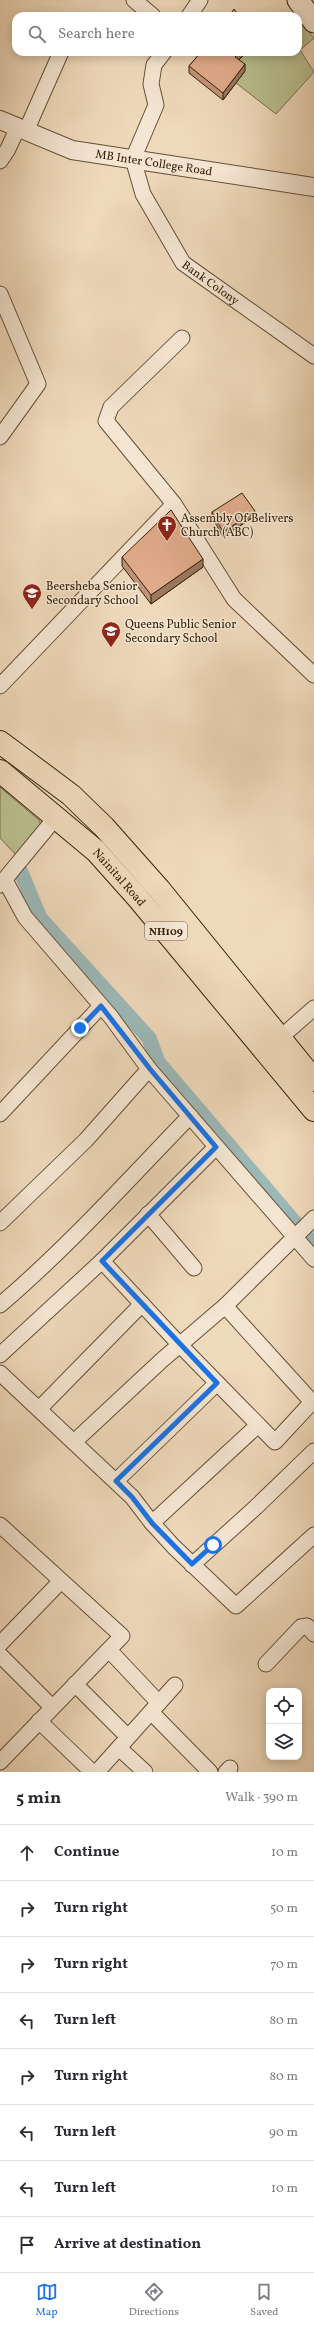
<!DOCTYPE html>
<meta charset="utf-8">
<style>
:root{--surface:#fff;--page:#f2f2f3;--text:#2b2b33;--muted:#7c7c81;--line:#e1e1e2;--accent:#1a73e8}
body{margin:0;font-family:Vollkorn,serif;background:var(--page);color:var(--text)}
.controls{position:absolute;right:12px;bottom:12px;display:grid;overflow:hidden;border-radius:8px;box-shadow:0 2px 10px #0003}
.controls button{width:36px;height:36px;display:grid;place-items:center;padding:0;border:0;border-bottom:1px solid var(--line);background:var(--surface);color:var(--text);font:20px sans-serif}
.stop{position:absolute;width:12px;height:12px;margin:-9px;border:3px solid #1a73e8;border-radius:50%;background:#fff}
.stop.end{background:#1a73e8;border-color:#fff;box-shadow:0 1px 4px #0008}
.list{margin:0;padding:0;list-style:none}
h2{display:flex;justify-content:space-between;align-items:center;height:52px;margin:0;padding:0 16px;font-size:17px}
h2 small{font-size:13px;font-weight:400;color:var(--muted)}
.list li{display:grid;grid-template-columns:26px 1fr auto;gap:12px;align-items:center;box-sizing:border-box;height:56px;padding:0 16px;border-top:1px solid var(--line)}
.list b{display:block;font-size:15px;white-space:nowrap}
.list em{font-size:13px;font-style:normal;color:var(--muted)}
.icon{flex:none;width:22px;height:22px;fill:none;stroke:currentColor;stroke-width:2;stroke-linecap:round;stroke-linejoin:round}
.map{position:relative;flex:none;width:314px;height:1772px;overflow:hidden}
.search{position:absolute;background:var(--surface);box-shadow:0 2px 10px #0003;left:12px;right:12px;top:12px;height:44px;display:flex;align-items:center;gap:10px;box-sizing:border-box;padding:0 14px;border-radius:12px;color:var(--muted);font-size:15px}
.sheet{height:500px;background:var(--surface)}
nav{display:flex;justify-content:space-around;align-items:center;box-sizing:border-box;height:56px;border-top:1px solid var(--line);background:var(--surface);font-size:11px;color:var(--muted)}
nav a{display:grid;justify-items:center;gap:2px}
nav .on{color:var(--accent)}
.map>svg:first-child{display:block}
</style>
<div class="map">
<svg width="314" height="1772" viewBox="0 0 314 1772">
<rect width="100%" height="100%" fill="#efd9bb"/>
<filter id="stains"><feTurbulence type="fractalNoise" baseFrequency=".005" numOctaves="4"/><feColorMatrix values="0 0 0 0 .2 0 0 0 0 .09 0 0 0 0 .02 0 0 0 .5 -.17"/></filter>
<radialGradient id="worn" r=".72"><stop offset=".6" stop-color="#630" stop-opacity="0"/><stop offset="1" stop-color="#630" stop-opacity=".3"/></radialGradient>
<path fill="#babf90" stroke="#78704c" d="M298 19 314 38 300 50 314 72 276 114 236 83 235 63 247 52H298Z
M0 787 40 821V826L16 855 0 838Z"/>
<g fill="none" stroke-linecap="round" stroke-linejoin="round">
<path stroke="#9cb9b9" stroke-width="15" d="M21 872 40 918 149 1038 158 1062 314 1245"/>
<defs>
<g id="minor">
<path d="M134 0 153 16"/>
<path d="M189 16 200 0"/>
<path id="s1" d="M164 52 154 65 151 84 156 105 133 159 143 194 183 263 314 356"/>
<path d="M26 131 61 52"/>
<path d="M0 161 8 149 18 127"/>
<path d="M0 294 38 384 0 437"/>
<path d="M174 504 106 421 111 407 182 338"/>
<path d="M0 686 174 504 234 599 314 675"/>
<path d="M5 880 25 917 111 1017 149 1069 314 1259"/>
<path d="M0 885 57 816"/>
<path d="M280 1038 314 1008"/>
<path d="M0 1114 101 1006"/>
<path d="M148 1214 194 1268"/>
<path d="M0 1223 86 1140 149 1069"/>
<path d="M102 1261 180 1345 275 1442 312 1402 225 1306"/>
<path d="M0 1305C68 1247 128 1180 190 1116"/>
<path d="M0 1355 102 1261 216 1147"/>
<path d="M0 1373 132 1497 152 1523 174 1547 236 1606 314 1535"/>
<path d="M39 1409 142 1304"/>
<path d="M74 1442 162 1360 225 1306 314 1218"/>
<path d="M116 1481 217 1383"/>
<path d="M152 1523 258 1425"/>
<path d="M0 1525 122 1636 0 1762"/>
<path d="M192 1565 256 1507 314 1451"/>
<path d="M0 1644 61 1581"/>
<path d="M109 1650 159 1703"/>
<path d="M0 1655 52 1707"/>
<path d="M266 1664 301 1627 307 1626 314 1634"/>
<path d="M75 1684 128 1737"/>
<path d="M151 1712 210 1772"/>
<path d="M39 1721 92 1772"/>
<path d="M119 1748 145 1772"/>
<path d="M97 1772 175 1685"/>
<path d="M226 1772 230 1768"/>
</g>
<g id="tertiary">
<path id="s2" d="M0 120 72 150 314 187"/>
</g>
<path id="secondary" d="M298 0 314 22"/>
<g id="trunk">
<path d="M0 742 71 795 104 827 159 889 314 1080"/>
<path id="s3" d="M0 771 96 851 138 898 314 1110"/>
</g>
</defs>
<use href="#minor" stroke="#645036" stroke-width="17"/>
<use href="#tertiary" stroke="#645036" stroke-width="20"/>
<use href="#secondary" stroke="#352209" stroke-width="23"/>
<use href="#trunk" stroke="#352209" stroke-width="24"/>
<use href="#minor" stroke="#f5e6d3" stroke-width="15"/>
<use href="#tertiary" stroke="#f5e6d3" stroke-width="18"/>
<use href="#secondary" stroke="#f5e6d3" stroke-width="21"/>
<use href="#trunk" stroke="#efd9bb" stroke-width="22"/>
</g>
<path fill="#c19378" stroke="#352209" d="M201 52H247L239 60 245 71 223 100 189 73V66Z
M212 512 255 516 223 537 212 517Z
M122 557 203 567 151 604 122 566Z"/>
<path fill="#9d7861" stroke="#352209" d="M240 52H247L235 63V57Z
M245 64V71L223 100V93Z
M255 511V516L223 537V532Z
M203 559V567L151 604V595Z"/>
<path fill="#e0ab8b" stroke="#352209" d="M234 9 239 16H229Z
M201 52H240L235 57 245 64 223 93 189 66Z
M242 493 255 511 223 532 212 512Z
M171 510 203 559 151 595 122 557Z"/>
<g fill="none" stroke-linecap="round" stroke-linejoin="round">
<path stroke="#1a73e8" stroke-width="5" d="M80 1028 101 1006 150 1069 216 1147 102 1261 217 1383 116 1481 132 1497 152 1523 192 1564 213 1545"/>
</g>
<defs>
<symbol id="church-pin" viewBox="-11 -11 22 30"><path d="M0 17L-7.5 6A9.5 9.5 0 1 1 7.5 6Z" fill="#8f2418" stroke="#f5e6d3"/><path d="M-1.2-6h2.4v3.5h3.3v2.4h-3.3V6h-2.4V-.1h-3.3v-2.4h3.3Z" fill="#fff"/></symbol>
<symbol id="school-pin" viewBox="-11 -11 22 30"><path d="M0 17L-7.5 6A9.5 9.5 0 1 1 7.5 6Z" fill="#8f2418" stroke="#f5e6d3"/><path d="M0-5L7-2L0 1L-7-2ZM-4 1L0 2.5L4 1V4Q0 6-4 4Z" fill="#fff"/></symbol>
</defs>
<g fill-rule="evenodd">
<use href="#church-pin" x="156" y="514" width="22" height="30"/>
<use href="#school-pin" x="21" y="582" width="22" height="30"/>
<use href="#school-pin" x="100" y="620" width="22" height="30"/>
</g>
<g text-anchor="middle" stroke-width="3" stroke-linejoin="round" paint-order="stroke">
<rect fill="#f5e6d3" stroke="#6f5d46" stroke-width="1" x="145" y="922" width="42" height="18" rx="3"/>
<g font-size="11" font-weight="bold" fill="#352209">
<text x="166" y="935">NH109</text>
</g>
<g font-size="12" fill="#352209" stroke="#f5e6d3">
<text dy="4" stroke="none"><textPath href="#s2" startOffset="161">MB Inter College Road</textPath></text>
<text dy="4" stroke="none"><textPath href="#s1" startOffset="266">Bank Colony</textPath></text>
<text dy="4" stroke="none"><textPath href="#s3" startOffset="160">Nainital Road</textPath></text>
</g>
<g font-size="12" fill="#352209" stroke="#f5e6d3" text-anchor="start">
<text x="181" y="522">Assembly Of Belivers<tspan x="181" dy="14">Church (ABC)</tspan></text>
<text x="46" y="590">Beersheba Senior<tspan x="46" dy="14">Secondary School</tspan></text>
<text x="125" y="628">Queens Public Senior<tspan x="125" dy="14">Secondary School</tspan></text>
</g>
</g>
<rect width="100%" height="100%" filter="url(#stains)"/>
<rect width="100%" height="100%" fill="url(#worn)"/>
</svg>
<div class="controls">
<button><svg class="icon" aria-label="locate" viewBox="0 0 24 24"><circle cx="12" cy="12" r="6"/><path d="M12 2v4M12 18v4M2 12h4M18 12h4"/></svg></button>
<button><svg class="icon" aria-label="layers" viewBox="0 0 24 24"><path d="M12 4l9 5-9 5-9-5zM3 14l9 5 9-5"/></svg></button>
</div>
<div class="stop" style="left:213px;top:1545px"></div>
<div class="stop end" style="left:80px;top:1028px"></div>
<div class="search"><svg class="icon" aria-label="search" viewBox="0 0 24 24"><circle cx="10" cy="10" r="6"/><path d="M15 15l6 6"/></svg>Search here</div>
</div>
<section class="sheet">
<h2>5 min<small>Walk · 390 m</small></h2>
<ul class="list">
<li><svg class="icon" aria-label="ahead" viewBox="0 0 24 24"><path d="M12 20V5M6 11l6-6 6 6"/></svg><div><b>Continue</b></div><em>10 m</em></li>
<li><svg class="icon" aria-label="right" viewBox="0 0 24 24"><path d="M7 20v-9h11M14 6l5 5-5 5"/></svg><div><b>Turn right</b></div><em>50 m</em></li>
<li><svg class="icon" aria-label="right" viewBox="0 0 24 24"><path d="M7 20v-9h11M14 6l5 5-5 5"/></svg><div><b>Turn right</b></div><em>70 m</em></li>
<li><svg class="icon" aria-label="left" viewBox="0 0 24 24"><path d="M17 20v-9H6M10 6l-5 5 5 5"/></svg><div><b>Turn left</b></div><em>80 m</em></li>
<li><svg class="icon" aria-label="right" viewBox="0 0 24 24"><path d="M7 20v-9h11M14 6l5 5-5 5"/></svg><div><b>Turn right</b></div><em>80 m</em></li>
<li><svg class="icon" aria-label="left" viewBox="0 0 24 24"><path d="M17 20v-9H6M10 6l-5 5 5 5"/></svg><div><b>Turn left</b></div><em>90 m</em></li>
<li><svg class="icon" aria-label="left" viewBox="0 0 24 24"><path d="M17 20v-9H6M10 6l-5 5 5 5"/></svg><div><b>Turn left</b></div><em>10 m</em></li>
<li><svg class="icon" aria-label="arrive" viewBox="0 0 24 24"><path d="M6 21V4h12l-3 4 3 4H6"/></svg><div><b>Arrive at destination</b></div></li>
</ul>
</section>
<nav>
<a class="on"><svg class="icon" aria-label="map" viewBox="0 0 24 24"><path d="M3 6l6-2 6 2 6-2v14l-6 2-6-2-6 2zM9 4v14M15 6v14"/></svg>Map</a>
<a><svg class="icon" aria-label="directions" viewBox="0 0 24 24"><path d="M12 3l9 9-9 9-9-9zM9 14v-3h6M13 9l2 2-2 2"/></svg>Directions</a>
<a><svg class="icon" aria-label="saved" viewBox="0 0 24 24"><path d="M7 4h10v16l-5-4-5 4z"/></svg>Saved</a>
</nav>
